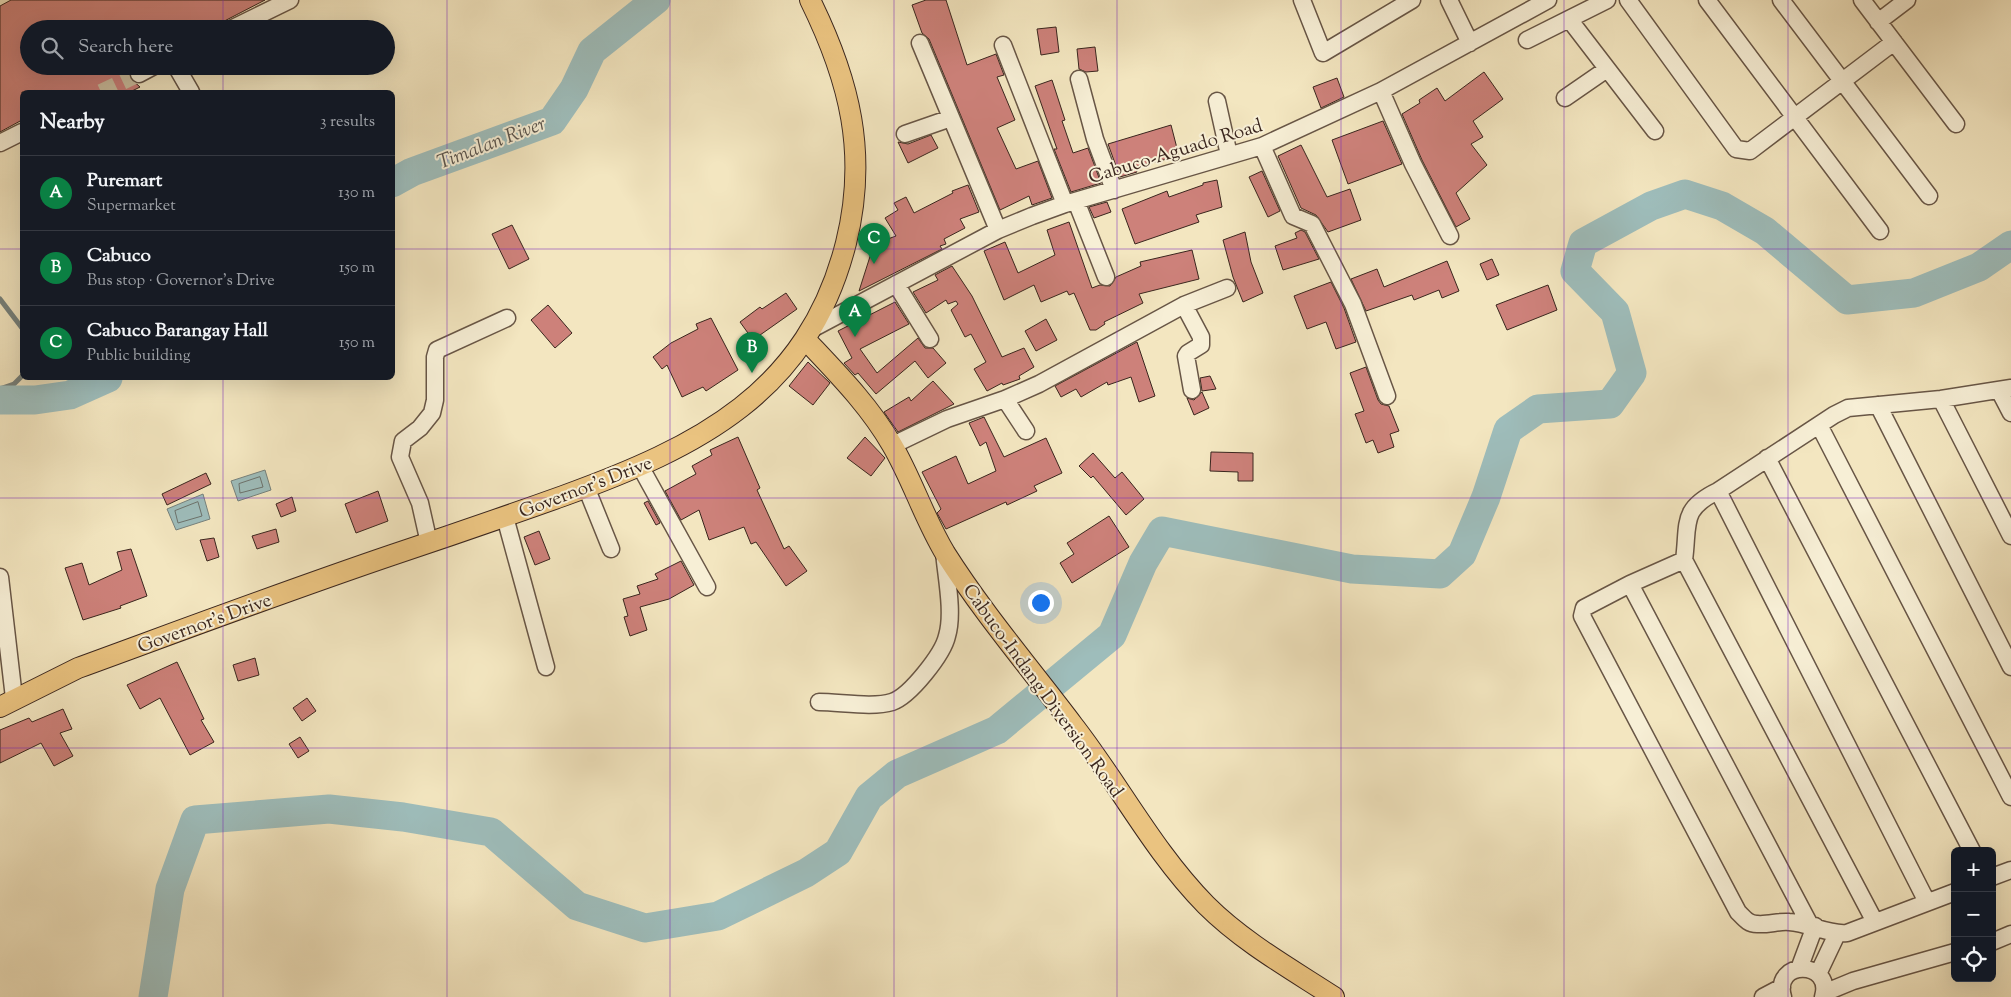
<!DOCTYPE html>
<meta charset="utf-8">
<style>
:root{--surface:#171b24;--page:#20242c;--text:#f1f3f6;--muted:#9ea1a6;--line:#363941;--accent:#0b8043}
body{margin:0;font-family:"Sorts Mill Goudy",serif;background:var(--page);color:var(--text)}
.controls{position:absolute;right:15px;bottom:15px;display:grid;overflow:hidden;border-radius:8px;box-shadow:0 5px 20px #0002}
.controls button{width:45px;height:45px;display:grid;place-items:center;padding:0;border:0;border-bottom:1px solid var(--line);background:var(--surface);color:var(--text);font:25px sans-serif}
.you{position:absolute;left:1040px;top:602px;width:18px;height:18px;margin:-12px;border:4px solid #fff;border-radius:50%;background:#1a73e8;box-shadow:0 0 0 8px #1a73e833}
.badge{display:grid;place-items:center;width:32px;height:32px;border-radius:50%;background:var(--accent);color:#fff;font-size:16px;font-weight:700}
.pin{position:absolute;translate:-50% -41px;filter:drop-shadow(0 1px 2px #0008)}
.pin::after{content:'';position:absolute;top:26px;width:18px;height:15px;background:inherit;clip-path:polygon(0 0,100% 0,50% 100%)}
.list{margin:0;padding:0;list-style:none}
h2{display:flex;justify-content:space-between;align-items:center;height:65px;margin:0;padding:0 20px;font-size:21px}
h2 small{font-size:16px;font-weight:400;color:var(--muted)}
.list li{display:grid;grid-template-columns:32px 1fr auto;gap:15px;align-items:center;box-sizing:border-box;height:75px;padding:0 20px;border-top:1px solid var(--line)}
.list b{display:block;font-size:19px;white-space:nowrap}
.list p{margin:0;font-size:16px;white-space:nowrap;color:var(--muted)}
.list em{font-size:16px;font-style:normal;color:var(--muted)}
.icon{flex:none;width:28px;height:28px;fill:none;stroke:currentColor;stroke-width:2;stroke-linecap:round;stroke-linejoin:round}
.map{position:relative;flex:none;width:2011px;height:997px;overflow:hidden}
.search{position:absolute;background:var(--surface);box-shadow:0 5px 20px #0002;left:20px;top:20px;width:375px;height:55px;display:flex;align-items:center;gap:12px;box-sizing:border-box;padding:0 18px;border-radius:28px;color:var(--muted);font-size:19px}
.panel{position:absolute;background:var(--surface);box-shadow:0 5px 20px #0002;left:20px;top:90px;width:375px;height:290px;border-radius:8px}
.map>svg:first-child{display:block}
</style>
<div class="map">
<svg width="2011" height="997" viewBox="0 0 2011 997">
<rect width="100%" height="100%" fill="#f3e6c0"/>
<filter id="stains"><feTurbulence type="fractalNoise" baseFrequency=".004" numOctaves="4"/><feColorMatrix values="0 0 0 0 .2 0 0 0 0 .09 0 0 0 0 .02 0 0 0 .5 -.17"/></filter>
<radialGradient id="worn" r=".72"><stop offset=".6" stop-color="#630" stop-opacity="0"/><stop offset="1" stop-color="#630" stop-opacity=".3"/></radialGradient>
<path fill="#9ebdbb" stroke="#76817c" d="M265 470 271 490 238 501 231 481Z
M203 494 210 519 176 530 167 509Z"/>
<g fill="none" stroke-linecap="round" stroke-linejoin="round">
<path stroke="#6c726c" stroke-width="1" d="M260 477 263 487 240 493 239 484Z
M198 502 202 516 178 523 175 511Z"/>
<path stroke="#76817c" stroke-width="5" d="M0 299 22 328
M0 389 14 384 22 376"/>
<path stroke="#9ebdbb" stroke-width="29" d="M392 183 412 172 552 121 574 89 592 51 656 0
M0 400H35L70 395 108 378
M153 997 170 889 195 820 329 809 403 817 491 832 577 906 645 928 718 916 806 873 838 852 869 797 897 774 997 730 1112 635 1143 563 1162 531 1352 569 1440 574 1462 554 1486 497 1508 430 1538 409 1610 404 1632 373 1615 312 1575 271 1583 243 1651 206 1685 194 1722 206 1765 231 1847 300 1914 293 1979 267 2011 245"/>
</g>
<path fill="#cd817a" stroke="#3a261e" d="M11 0H265L209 29H29V66H129L130 78 140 87 130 92H22V120L0 132V6Z
M926 0H946L967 65 996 54 1004 75 997 77 1015 120 997 128 1016 169 1038 161 1052 198 1032 205 1029 196 1000 210 929 39 922 33 912 5Z
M1056 27 1059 52 1041 55 1037 29Z
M1095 47 1098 71 1086 72 1079 69 1077 49Z
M1484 72 1503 99 1473 121 1483 137 1471 144 1487 165 1456 193 1470 219 1456 227 1422 160 1402 114 1420 103 1419 100 1437 88 1445 101Z
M1337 78 1344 97 1321 108 1313 87Z
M1052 80 1065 120 1062 121 1073 153 1088 148 1101 183 1071 192 1054 149H1057L1035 86Z
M1383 121 1402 164 1348 184 1332 140Z
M1171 125 1179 156 1135 167 1137 172 1120 177 1108 144Z
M931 135 938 148 908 163 898 142 908 144Z
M1301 145 1327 197 1350 189 1361 220 1328 232 1316 215 1301 208 1278 156Z
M1262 171 1280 211 1268 217 1249 177Z
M1217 180 1222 207 1196 215 1199 222 1135 244 1122 209 1167 191 1169 197 1203 185V183Z
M968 185 979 212 960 219 965 228 944 239 946 244 940 246 942 249 859 291 874 244 896 236 885 218 898 210 894 203 906 197 914 213 953 193 952 191Z
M1107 202 1111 212 1094 218 1089 207Z
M1069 222 1092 288 1100 285 1110 286 1116 277 1141 266 1140 262 1192 250 1199 279 1139 294 1143 303 1104 322 1105 324 1096 330H1090L1074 293 1069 295 1067 291 1041 302 1034 285 1004 300 984 251 1005 242 1018 273 1055 255 1047 230Z
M512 225 529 259 509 269 492 234Z
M1301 230 1305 232 1319 259 1283 270 1275 246 1297 238 1295 233Z
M1245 232 1251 262 1263 293 1243 302 1233 277 1223 240Z
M1492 259 1499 275 1487 280 1480 264Z
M1447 261 1459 291 1442 298 1439 290 1414 300 1412 295 1366 311 1351 279 1377 269 1384 287Z
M952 266 972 296 1002 357 1024 348 1034 367 1019 376 1020 379 1003 385 1002 383 987 391 974 369 986 362 971 334 965 337 951 310 958 304 956 301 948 304 946 300 926 313 913 292 938 280 935 275Z
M1331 282 1344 308 1356 342 1336 349 1326 322 1307 329 1294 296Z
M1548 285 1557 310 1507 330 1496 305Z
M786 293 797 309 753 340 740 322 760 307 762 309Z
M895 302 909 324 860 349 877 373 918 338 925 348H933L946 363 928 378 915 361 876 394 858 373 855 375 844 363 852 358 838 331Z
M548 305 572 333 555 348 531 320Z
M711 318 738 370 706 391 703 387 682 397 667 365 662 369 653 357 671 343 698 329 696 324Z
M1046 319 1057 340 1036 351 1025 331Z
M1137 342 1155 396 1139 402 1131 377 1108 385 1107 382 1081 397 1076 389 1061 397 1055 386Z
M808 362 830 383 813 405 789 386Z
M1366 367 1378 400 1381 404 1389 406 1399 431 1390 434 1394 447 1378 453 1373 440 1366 443 1355 414 1364 411 1350 373Z
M1210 376 1216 389 1202 391 1200 378Z
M933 381 954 404 898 432 884 412 909 397 911 401Z
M1202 392 1209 408 1194 415 1187 398 1194 400Z
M984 417 1004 457 1046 438 1062 473 1034 486 1037 491 1007 505 1006 502 946 529 937 513 941 509 922 472 956 456 968 484 996 471 986 442 980 446 969 423Z
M738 437 760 488 757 490 784 549 789 546 807 571 786 586 756 542 751 544 744 527 709 540 699 510 681 520 665 491 696 474 692 466 712 455 710 450Z
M865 437 885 458 871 476 847 458Z
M1211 452 1253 453V481H1238V472L1210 471Z
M1093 453 1115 478 1122 472 1144 499 1126 515 1093 476 1091 478 1079 466Z
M206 473 211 484 167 505 162 494Z
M378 491 388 521 356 533 345 504Z
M292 497 296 511 281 517 276 504Z
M648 501 660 523 656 525 644 503Z
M1109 516 1129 547 1072 583 1060 563 1074 554 1067 543Z
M276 529 279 542 257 549 252 536Z
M539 531 550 559 535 565 524 537Z
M214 538 219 557 207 561 200 540Z
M131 549 147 596 120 606 121 608 83 620 65 568 82 563 89 585 122 570 117 552Z
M681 561 694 585 669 599 640 607 647 630 630 636 624 617 628 616 623 599 640 594 637 586 658 579 655 574Z
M255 658 259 675 238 681 233 665Z
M177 662 204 719 201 720 214 742 190 755 160 698 140 709 127 685Z
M307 698 316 711 302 721 293 708Z
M63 709 72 729 60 733 73 756 54 766 41 743 0 763V730L29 718 32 722Z
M300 737 309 751 298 758 289 744Z"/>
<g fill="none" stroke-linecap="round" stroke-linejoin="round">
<path stroke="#cec0a0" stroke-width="16" stroke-dasharray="16 8" stroke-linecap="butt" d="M101 92 139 74"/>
<defs>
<path id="minor" d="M1302 0 1323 53 1412 0
M1449 0 1470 43
M1628 0 1736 149 1750 151 1894 42
M1707 0 1880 231
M1781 0 1929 196
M1862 0 1956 124
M1569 19 1655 131
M1878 22 1907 0
M231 29 290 0
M1527 40 1607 0
M920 43 998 230
M1003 45 1065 204
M176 66 191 92
M139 74 154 66
M1079 79 1095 139 1114 190
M1381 91 1413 164 1450 236
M1565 98 1607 69
M1217 101 1229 155
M905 134 951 118
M0 143 22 132
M1262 146 1293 216 1312 224 1353 304 1387 396
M1076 201 1106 277
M896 284 930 339
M1184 305 1201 337V345L1188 353 1186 356 1192 390
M810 330 998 230 1032 216 1065 204 1262 146 1381 91 1548 0
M1999 390 2011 413
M1005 399 1026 431
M1941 399 2011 536
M1878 405 2011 667
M1819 425 2011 797
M893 445 947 419 1005 399 1039 384 1184 305 1227 288
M1767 458 1972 851
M640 466 707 587
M586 487 611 549
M1718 491 1927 902
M505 517 546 667
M429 543 420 503 400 457 403 441 420 428 432 413 435 400V357L437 350 507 318
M1684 560 1875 922
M0 577 14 698
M1630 584 1810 925
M819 702C840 702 873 708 892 702 910 696 943 654 947 636 954 613 946 576 944 552
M1992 877 2011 870
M1955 892 1847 933C1828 935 1809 923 1789 922 1779 921 1768 925 1757 924 1748 924 1744 918 1738 912L1582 616 1584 608 1630 584 1684 560C1689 524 1680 509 1718 491L1834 415 1848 408 1941 399 2011 388
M1992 942 2011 934
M1799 969 1815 926
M1818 974 1837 934
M1824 993 1853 981 1955 952
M1763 997 1782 987
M1783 997C1772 959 1834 960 1823 997"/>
<path id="major" d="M805 339C836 372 869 405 892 445 912 479 924 518 945 553 983 613 1030 668 1073 725 1119 784 1153 851 1206 905 1243 942 1291 969 1334 997
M0 707 78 668C182 630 286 591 392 555 449 536 507 516 563 496 698 447 808 393 846 243 868 154 850 81 810 0"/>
</defs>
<use href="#minor" stroke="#685646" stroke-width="19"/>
<use href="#major" stroke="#3a261e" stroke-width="22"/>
<use href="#minor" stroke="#f7efd6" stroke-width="16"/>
<use href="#major" stroke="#eac380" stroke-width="20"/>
</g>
<path fill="none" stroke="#7b2cbf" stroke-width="1" stroke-opacity="0.55" d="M223 0V29M447 0V997M670 0V997M894 0V997M1117 0V997M1341 0V997M1564 0V997M1788 0V997M223 66V92M0 249H22M392 249H2011M223 378V997M0 498H2011M0 748H2011"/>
<g text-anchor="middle" stroke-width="4" stroke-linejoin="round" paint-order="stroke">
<g font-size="19" fill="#3a261e" stroke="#f7efd6">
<text transform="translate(1175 150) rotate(-17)" y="7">Cabuco-Aguado Road</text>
<text transform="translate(585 486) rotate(-21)" y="7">Governor's Drive</text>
<text transform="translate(204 622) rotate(-20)" y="7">Governor's Drive</text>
<text transform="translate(1044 690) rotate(54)" y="7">Cabuco-Indang Diversion Road</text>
</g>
<g font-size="20" font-style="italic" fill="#58534d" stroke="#f7efd6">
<text transform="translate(491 142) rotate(-21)" y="7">Timalan River</text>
</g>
</g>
<rect width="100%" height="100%" filter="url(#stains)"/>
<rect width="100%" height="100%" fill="url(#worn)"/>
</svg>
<div class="controls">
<button>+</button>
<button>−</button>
<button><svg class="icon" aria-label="locate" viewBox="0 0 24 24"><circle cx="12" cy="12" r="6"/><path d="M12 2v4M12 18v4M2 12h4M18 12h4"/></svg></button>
</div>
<div class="you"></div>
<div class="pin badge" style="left:855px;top:337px">A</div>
<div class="pin badge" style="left:752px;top:373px">B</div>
<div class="pin badge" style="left:874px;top:264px">C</div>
<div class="search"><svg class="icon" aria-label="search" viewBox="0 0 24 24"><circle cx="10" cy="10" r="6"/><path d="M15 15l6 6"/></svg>Search here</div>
<section class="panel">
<h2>Nearby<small>3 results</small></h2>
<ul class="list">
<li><span class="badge">A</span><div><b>Puremart</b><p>Supermarket</p></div><em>130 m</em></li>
<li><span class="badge">B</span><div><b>Cabuco</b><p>Bus stop · Governor's Drive</p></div><em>150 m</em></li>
<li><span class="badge">C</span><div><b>Cabuco Barangay Hall</b><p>Public building</p></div><em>150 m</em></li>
</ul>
</section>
</div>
